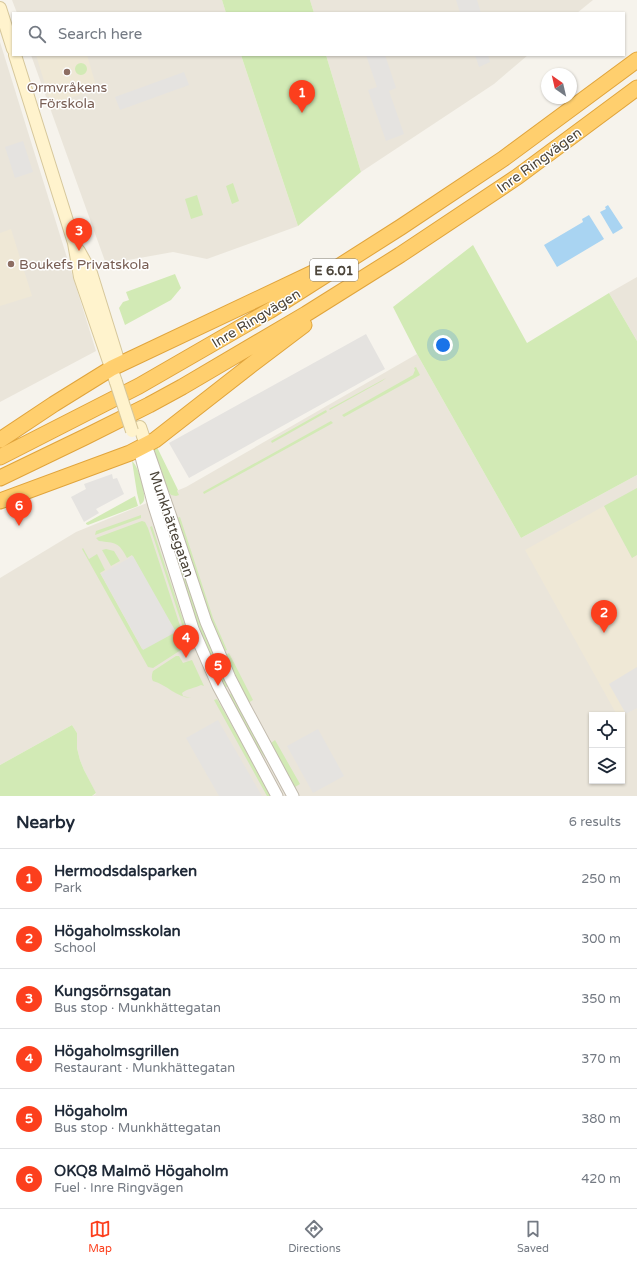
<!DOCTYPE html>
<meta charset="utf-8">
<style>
:root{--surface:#fff;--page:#f6f6f7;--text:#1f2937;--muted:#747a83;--line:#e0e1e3;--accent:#fc3f1d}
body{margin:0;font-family:"Varela Round",sans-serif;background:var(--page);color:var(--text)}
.controls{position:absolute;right:12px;bottom:12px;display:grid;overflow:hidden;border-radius:0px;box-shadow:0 1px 3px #0004}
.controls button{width:36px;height:36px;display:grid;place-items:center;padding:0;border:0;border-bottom:1px solid var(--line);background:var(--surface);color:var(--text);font:20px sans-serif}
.compass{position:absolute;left:541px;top:68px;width:36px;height:36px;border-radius:50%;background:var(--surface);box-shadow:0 1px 3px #0004;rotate:326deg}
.you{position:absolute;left:443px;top:345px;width:14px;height:14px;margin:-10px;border:3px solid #fff;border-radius:50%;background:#1a73e8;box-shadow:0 0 0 6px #1a73e833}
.badge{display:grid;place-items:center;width:26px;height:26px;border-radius:50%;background:var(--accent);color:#fff;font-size:13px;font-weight:700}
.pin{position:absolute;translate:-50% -33px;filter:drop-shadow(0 1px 2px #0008)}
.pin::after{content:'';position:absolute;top:21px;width:14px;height:12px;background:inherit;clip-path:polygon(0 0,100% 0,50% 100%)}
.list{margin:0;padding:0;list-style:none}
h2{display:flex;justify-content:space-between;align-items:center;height:52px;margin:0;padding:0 16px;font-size:17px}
h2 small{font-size:13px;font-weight:400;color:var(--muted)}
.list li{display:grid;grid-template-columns:26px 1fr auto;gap:12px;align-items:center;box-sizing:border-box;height:60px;padding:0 16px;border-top:1px solid var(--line)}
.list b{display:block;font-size:15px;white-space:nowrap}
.list p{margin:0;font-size:13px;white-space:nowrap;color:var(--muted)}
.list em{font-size:13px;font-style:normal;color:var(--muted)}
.icon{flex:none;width:22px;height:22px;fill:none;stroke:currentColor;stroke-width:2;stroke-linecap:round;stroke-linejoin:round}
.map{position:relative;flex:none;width:637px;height:796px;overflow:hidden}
.search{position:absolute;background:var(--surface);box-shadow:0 1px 3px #0004;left:12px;right:12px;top:12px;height:44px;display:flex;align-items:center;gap:10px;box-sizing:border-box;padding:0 14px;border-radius:0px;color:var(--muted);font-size:15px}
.sheet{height:412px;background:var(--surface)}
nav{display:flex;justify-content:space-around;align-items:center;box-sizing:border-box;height:56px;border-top:1px solid var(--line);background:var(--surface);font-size:11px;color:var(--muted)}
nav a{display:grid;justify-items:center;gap:2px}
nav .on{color:var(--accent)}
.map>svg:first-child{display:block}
</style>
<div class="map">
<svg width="637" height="796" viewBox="0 0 637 796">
<rect width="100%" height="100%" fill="#f6f3ec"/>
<path fill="#eae5da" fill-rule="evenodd" d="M12 0H222L226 13H17Z
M310 0H593L577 13H314Z
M0 42 96 351 0 402Z
M31 55H241L298 226 207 259 173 252 106 264Z
M326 55H528L494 84 361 172Z
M637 277V341L609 293Z
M417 354 521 538 637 475V796H92L96 794 84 770 80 760 77 748V733L72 725 0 765V578L76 532 186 487ZM592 715H622V781H592Z"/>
<path fill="#efe8d6" d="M36 55H87L97 89 51 104Z
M11 229 32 296 0 306V233Z
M604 506 632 558 637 555V708L622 716V715H617L525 550Z"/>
<path fill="#d2eab5" d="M222 0H310L314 13H226Z
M241 55H326L361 172 298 226Z
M75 69a6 6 0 1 1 12 0a6 6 0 1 1-12 0Z
M233 183 239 201 232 204 226 186Z
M197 195 203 215 191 219 185 199Z
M473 245 527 343 609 293 637 341V475L521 538 417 354 393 307Z
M175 274 181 288 171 300 125 325 119 308 123 302 129 300 126 292Z
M416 367 420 375 344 417 342 415 413 375 415 370 414 368Z
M386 378 382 381 330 410 329 409Z
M326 410 327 412 272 443 271 441Z
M331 421 333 423 204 494 203 492Z
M155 443 178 490 177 491 179 495 176 496 171 495 165 486 153 451Z
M132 461C138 465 146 492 144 500 143 503 143 502 140 505L137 493Z
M637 488V555L632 558 604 506Z
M135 496 138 506 88 525 86 524V523Z
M141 515V518L95 535 96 531Z
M180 517 213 618 227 650 223 652 217 638 177 518Z
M167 520C186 576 203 633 228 686L223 689 196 627 162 522Z
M142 521 145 522 148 528 186 644 184 648 153 668 148 667 82 549 83 548 89 559 97 554 105 570 100 573 142 649 174 631 132 555 127 558C119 542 115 543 99 541L96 538Z
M152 526 191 644 189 646 150 527Z
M106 549 114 551 120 561 111 566 102 550Z
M229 653 253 700 248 703 225 656Z
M176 656H179L183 663 192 660 204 686 201 685C195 688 186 689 182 693L183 696 191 698C176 697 167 685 153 681 151 678 152 674 153 671Z
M232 693 267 757 265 758 248 733 227 696Z
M217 699 272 796H267L214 700Z
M72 725 77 733V748L80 760 84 770 96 793 92 796H0V765Z
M275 740 300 784 295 787 271 743Z"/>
<path fill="#e5e3e0" d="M456 0H477L481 13H460Z
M366 55H385L396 88 389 91 404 134 386 141 368 90 377 87Z
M475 55H488L490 62 479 67Z
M184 72 189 85 120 110 115 97Z
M23 141 33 172 15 178 5 147Z
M366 334 385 369 189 478 169 443Z
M112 474 113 479 117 478 124 494 96 509 99 513 84 522 71 497 86 489 84 484Z
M133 556 176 632 143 650 101 574Z
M637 667V708L626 714 609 684Z
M218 720 262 796H219L186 738Z
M318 729 344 776 313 793 287 746Z"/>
<path fill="#a9d4f2" d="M608 205 623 228 613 234 600 212 606 209 605 207Z
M589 215 604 239 557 267 544 245 583 222 582 219Z"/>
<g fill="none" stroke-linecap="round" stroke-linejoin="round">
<defs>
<path id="tertiary" d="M146 445 171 517 206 622 230 678 245 707 293 796
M139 449 154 506 193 629 218 686 277 796"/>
<path id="secondary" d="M0 8 13 49
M15 55 74 243 80 277 116 382
M79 251 91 273 119 363
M140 427 146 445"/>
<path id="motorway" d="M0 440 54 404 112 368 317 271
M0 457 139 386 269 311 401 227 503 159 637 60
M0 478 85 437 149 405 182 387 306 314 400 255 517 177 637 88
M0 501 130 453 155 440 251 365 304 325"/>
</defs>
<use href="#tertiary" stroke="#c2bbae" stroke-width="13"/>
<use href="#secondary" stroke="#d6c79b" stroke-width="14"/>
<use href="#motorway" stroke="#e0a43c" stroke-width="17"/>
<use href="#tertiary" stroke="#fff" stroke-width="11"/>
<use href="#secondary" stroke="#fff3cd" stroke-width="12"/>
<use href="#motorway" stroke="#ffcf6e" stroke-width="15"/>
<defs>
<path id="secondary-bridge" d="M116 382 132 431"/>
</defs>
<use href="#secondary-bridge" stroke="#d6c79b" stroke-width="14" stroke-linecap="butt"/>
<use href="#secondary-bridge" stroke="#fff3cd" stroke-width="12"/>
</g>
<g fill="#8d6e63" stroke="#fff" stroke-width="1.5">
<circle cx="67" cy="72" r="4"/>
<circle cx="11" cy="264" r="4"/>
</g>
<g text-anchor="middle" stroke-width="3" stroke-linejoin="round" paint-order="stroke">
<rect fill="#fff" stroke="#817c74" stroke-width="1" x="310" y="259" width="48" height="22" rx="3"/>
<g font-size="13" font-weight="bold" fill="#4b4439">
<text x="334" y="275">E 6.01</text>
</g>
<g font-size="14" fill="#785e54" stroke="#fff">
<text x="67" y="92">Ormvråkens<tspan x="67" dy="16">Förskola</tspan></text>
<text x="19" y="269" text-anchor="start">Boukefs Privatskola</text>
</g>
<g font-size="14" fill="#4b4439" stroke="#fff">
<text transform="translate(539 160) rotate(-36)" y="5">Inre Ringvägen</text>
<text transform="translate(256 318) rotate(-31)" y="5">Inre Ringvägen</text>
<text transform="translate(172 524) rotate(71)" y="5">Munkhättegatan</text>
</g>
</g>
</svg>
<div class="controls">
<button><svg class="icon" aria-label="locate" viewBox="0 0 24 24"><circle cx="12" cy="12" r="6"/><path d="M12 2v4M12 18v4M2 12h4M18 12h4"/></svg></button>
<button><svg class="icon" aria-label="layers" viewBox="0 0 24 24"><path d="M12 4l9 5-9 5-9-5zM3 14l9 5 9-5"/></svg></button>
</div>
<svg class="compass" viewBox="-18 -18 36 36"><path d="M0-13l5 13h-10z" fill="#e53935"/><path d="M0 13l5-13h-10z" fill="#747a83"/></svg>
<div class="you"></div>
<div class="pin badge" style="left:302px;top:113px">1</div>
<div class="pin badge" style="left:604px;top:633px">2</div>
<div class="pin badge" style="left:79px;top:251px">3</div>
<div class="pin badge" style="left:186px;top:658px">4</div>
<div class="pin badge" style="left:218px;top:686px">5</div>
<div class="pin badge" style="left:19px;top:526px">6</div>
<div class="search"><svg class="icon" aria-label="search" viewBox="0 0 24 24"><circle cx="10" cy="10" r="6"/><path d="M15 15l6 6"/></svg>Search here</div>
</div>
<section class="sheet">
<h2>Nearby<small>6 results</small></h2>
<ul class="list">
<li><span class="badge">1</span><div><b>Hermodsdalsparken</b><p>Park</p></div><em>250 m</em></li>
<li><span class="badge">2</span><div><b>Högaholmsskolan</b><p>School</p></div><em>300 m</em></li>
<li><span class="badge">3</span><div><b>Kungsörnsgatan</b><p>Bus stop · Munkhättegatan</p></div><em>350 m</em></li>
<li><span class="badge">4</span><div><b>Högaholmsgrillen</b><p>Restaurant · Munkhättegatan</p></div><em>370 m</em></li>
<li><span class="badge">5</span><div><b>Högaholm</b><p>Bus stop · Munkhättegatan</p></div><em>380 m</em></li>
<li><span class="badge">6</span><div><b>OKQ8 Malmö Högaholm</b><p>Fuel · Inre Ringvägen</p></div><em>420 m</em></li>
</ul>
</section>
<nav>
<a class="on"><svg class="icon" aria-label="map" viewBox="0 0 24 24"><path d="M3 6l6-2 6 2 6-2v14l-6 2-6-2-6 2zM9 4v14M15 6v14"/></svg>Map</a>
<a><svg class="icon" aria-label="directions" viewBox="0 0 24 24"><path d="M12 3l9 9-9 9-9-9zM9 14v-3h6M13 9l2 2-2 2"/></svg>Directions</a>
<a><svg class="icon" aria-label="saved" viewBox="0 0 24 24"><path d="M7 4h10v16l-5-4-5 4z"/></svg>Saved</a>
</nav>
